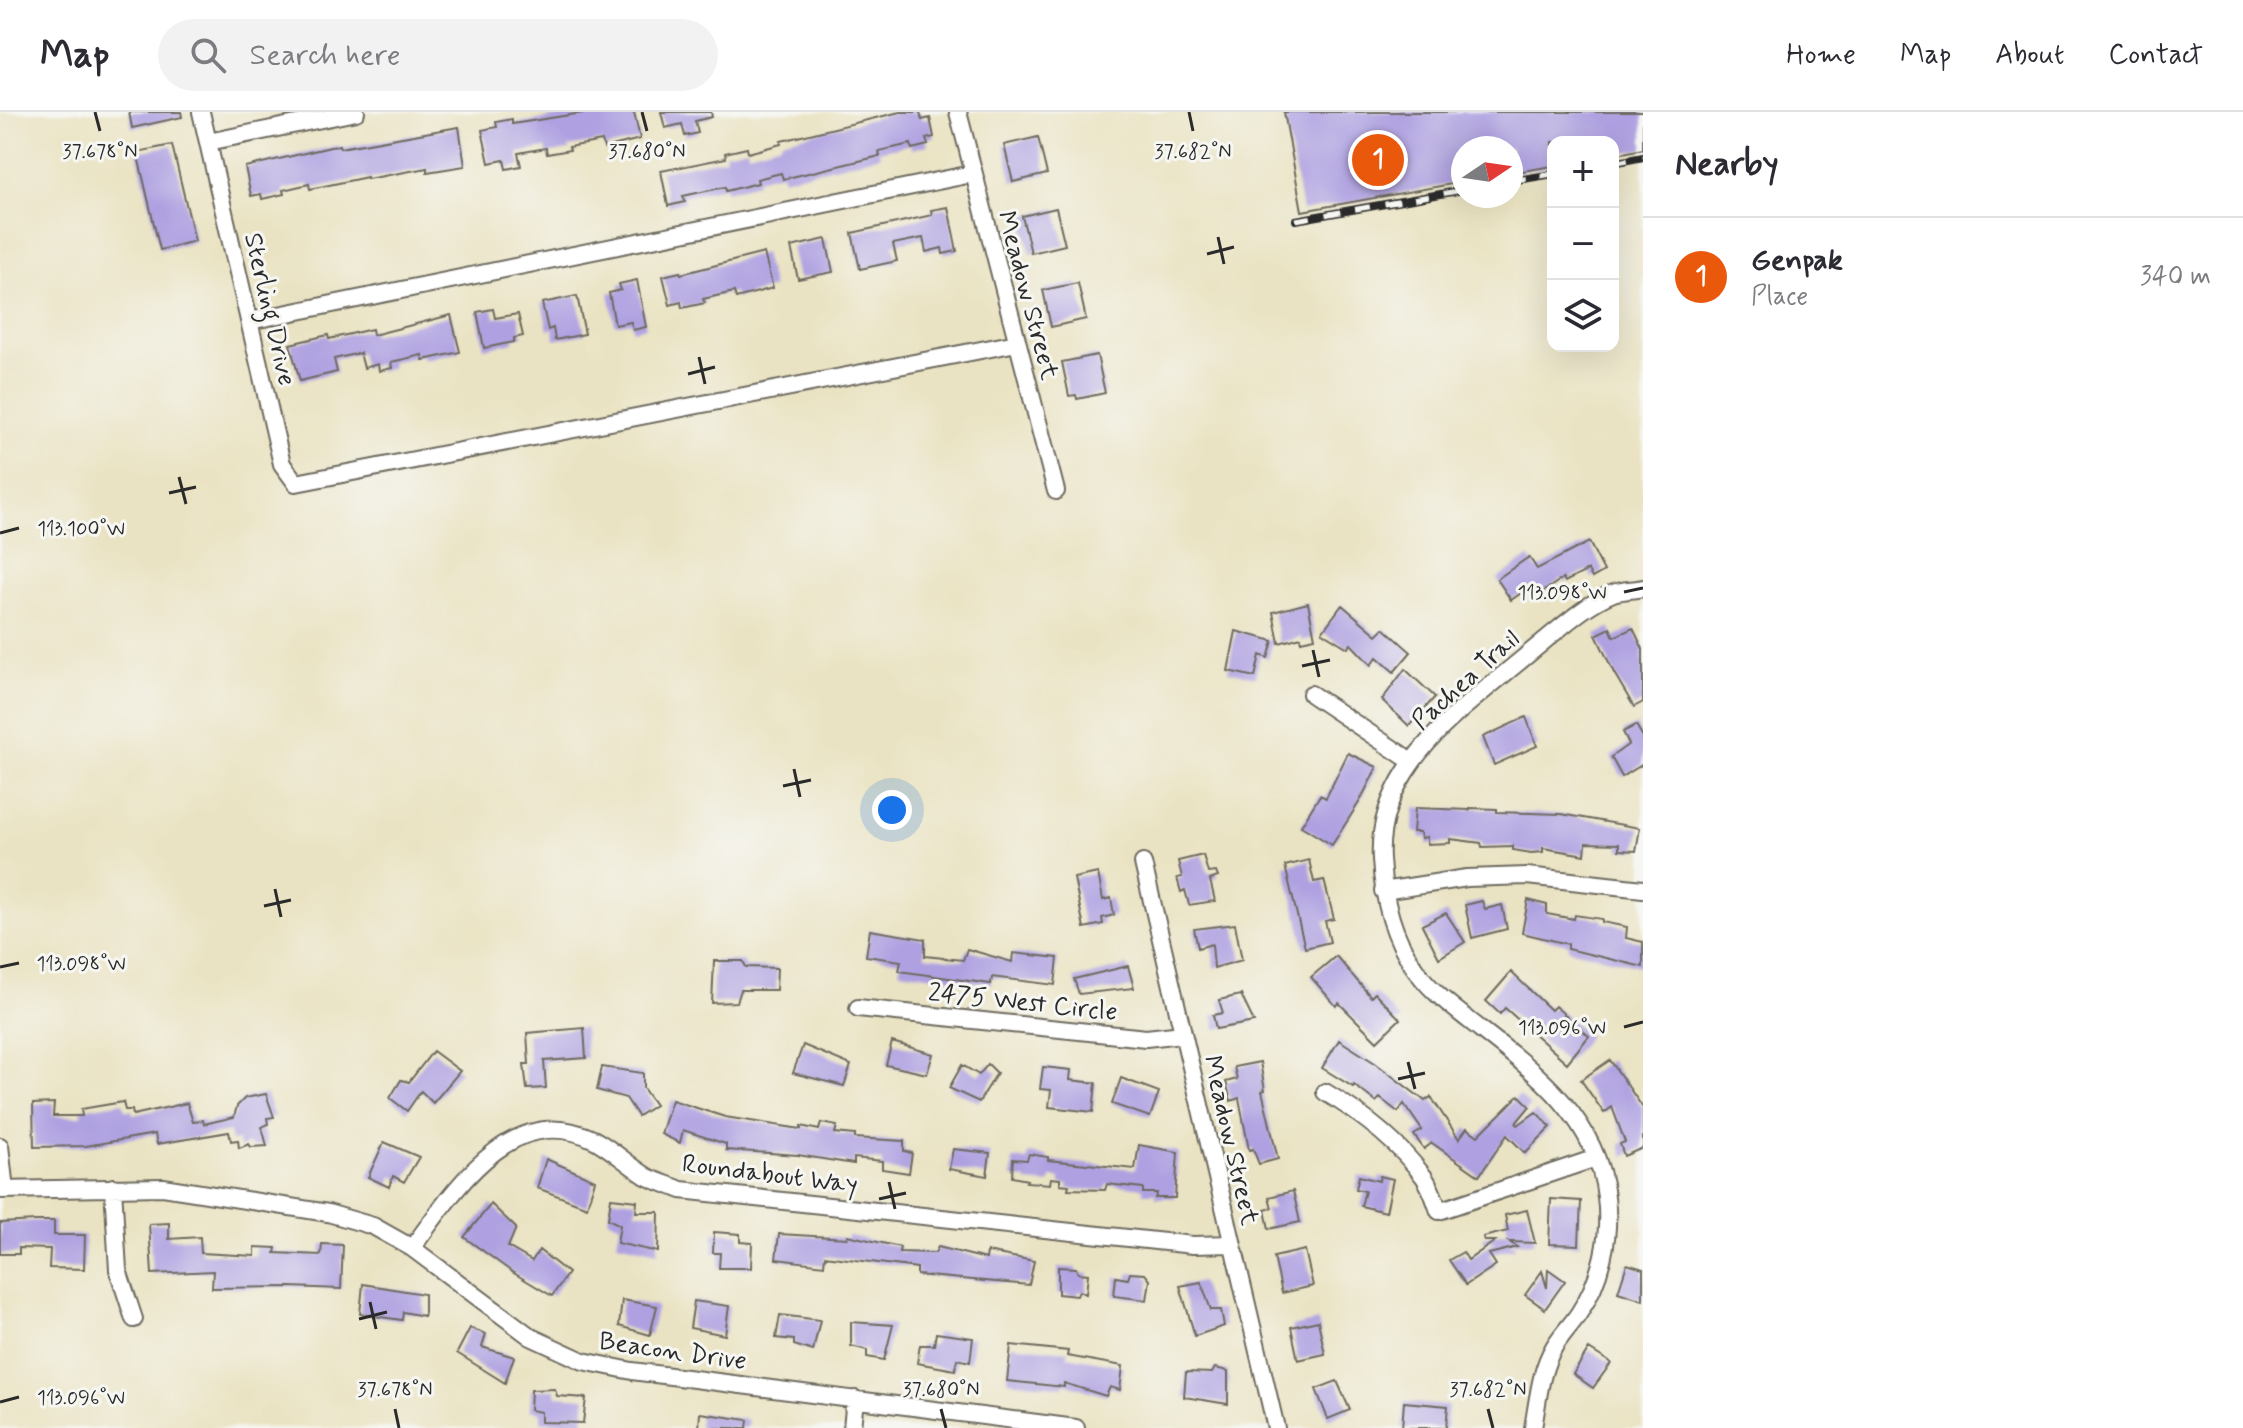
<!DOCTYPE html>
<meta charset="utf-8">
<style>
:root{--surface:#fff;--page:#f2f2f3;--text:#2b2b33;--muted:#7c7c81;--line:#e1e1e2;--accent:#ea580c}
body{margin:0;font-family:Mynerve,sans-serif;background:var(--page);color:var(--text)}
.controls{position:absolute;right:24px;top:24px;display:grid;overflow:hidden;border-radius:16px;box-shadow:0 8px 32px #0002}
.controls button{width:72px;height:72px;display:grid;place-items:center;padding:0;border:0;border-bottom:2px solid var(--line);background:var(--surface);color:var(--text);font:40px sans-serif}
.compass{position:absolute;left:1451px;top:24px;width:72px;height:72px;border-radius:50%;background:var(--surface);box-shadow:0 8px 32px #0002;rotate:77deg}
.you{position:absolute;left:892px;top:698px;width:28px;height:28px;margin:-20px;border:6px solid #fff;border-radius:50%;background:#1a73e8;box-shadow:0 0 0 12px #1a73e833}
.badge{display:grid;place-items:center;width:52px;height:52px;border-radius:50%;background:var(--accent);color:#fff;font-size:26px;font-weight:700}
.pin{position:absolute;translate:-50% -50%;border:4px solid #fff;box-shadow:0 2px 8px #0006}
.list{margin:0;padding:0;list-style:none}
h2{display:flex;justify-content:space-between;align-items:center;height:104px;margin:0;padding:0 32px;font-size:34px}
h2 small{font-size:26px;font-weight:400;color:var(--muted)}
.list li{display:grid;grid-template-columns:52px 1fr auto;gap:24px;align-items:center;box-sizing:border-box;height:120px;padding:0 32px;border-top:2px solid var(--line)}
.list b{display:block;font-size:30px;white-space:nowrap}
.list p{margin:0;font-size:26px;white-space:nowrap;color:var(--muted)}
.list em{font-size:26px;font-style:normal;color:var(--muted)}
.icon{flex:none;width:44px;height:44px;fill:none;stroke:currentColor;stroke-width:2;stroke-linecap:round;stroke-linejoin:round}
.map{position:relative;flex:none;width:1643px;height:1316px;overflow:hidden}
header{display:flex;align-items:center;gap:48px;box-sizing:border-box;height:112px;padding:0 40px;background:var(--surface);border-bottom:2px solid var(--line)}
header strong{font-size:38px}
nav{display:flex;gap:44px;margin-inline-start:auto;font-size:28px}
.search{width:560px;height:72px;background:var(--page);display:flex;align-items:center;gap:20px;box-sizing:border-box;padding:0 28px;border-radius:44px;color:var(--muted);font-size:30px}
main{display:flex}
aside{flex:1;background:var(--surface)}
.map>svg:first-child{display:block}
</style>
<header>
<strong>Map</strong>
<div class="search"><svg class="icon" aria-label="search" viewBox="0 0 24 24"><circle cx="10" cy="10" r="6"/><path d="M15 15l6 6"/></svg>Search here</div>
<nav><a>Home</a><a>Map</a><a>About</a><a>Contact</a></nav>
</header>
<main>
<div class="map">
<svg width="1643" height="1316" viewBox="0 0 1643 1316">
<rect width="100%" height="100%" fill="#f6f6f2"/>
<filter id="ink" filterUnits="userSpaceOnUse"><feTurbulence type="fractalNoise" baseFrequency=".0125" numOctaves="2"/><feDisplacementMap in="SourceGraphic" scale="16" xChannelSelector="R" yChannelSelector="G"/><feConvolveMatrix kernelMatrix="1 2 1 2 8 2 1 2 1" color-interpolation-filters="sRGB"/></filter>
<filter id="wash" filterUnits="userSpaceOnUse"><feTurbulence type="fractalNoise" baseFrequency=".006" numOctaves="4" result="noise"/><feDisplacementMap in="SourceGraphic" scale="32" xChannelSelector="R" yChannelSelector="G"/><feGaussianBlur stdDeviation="1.8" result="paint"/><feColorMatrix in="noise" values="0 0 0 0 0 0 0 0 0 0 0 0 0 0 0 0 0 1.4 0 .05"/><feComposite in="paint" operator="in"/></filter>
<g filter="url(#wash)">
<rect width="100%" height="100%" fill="#eae3c3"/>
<g id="blocks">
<path fill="#afa1e1" d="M129 0H181L182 5 132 16Z
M589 0H634L640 27 604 36 602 29 569 35 570 38 547 42 546 36 518 41 521 54 506 57 504 48 489 51 482 18 497 15 496 10 512 7V12Z
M661 0H711L712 5 695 9 698 21 685 24 682 12 665 16Z
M900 0H920L922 8 930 6 934 25 926 27 928 33 912 37 911 32 879 39 880 44 783 67 781 61 757 67 758 71 726 79 725 75 683 84 685 90 668 94 661 59 726 46 725 41 747 36 748 41 781 32V29Z
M1284 0H1643V37L1613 43V30H1553V54L1511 61V36H1463V70L1302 99Z
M459 15 465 54 427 60V56L367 67V65L310 77 309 72 283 78 284 82 262 87 261 82 251 84 245 55 339 33 340 36Z
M1038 25 1047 62 1013 70 1004 33Z
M172 33 195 129 160 138 137 40Z
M948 95 957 139 943 142 942 136 926 140 923 126 893 132 897 149 860 157 852 121 932 103 931 98Z
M1056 96 1065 133 1031 141 1022 104Z
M826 127 833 160 798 167 791 135Z
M764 141 773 176 736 186 734 180 703 187 705 191 682 196 681 190 670 193 663 164 680 160 681 162Z
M637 168 646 215 633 218 631 210 615 213 609 181 621 178 619 172Z
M1078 171 1086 207 1051 215 1043 178Z
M577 184 585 222 555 228 553 216 548 218 542 191Z
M493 197 495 206 518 202 523 224 514 226V230L484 236 477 200Z
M451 203 460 240 423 248 422 243 391 250 392 256 379 259 378 252 364 256 360 241 334 247 337 260 300 269 290 232 328 223 329 227 372 217 373 223Z
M1097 243 1105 281 1077 287 1076 283 1069 284 1062 250Z
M1589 430 1604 459 1592 466 1588 458 1565 470 1563 466 1537 484 1530 475 1511 488 1497 467 1529 445 1537 457Z
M1308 491 1315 526 1301 529V525L1279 531 1273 500Z
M1342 493 1377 523 1384 516 1411 540 1394 560 1377 545 1371 553 1351 532 1348 536 1322 520Z
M1610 516 1614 525 1633 516 1643 537V590L1634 595 1614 561 1596 523Z
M1236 519 1273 529 1268 546 1260 543 1255 565 1228 559Z
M1405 557 1435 585 1409 614 1382 588Z
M1526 605 1537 634 1494 653 1483 625Z
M1636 613 1643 625V652L1622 665 1611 645 1629 632 1623 620Z
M1348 641 1377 655 1360 689 1332 733 1301 714 1320 683 1326 686Z
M1415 696 1470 698V696L1497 697V700L1561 702 1640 716 1636 739 1619 738V732L1586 731 1585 743 1543 736V740L1531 741 1513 738V734L1482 735 1481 731 1450 727V731L1427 732V725L1421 726 1420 720H1413Z
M1203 743 1208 761 1216 760 1218 765 1210 768 1215 789 1189 793 1185 778 1181 780 1177 766 1182 765 1178 749Z
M1309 748 1314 770 1324 768 1334 807 1325 809 1330 830 1305 836 1285 754Z
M1098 761 1103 788 1111 786 1114 803 1102 806 1103 812 1084 816 1074 766Z
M1528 788 1547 793V802L1574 807 1575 803 1602 807V810L1627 815 1626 826 1643 830V855L1568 837V832L1522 821Z
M1482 789 1485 797 1502 793 1507 817 1472 826 1465 793Z
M1446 801 1465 830 1439 846 1422 813Z
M1235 812 1242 848 1214 856 1212 832 1198 836 1194 817Z
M870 818 925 827V844L963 848 967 837 1012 850 1013 841 1058 846 1055 873 992 865 991 872 899 859 901 849 866 844Z
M1336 844 1371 885 1375 881 1400 907 1377 929 1339 891 1336 894 1311 865Z
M714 849H743L746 855 777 856 776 878H741L737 890 712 891Z
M1128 854 1134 876 1079 882 1074 867Z
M1511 860 1551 898 1555 894 1589 924 1567 951 1505 896 1500 902 1486 889Z
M1241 883 1254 910 1216 917 1213 903 1223 901 1219 888Z
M584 916 586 946 544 949 546 976 527 977 524 952H529L527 921Z
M1339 928 1375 951 1425 989 1431 985 1459 1027 1467 1016 1478 1024 1519 983 1530 994 1516 1011 1518 1013 1536 1000 1551 1015 1525 1041 1507 1023 1479 1064 1432 1031 1424 1037 1414 1023 1422 1018 1404 992 1398 1000 1380 986 1376 990 1354 973 1353 975 1322 956Z
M892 930 933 942 927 962 886 953Z
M803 933 851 953 844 974 793 961Z
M433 939 460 959 433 991 421 979 407 999 390 986 401 968 409 970Z
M1610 948 1643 996V1036L1624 1044 1620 1032 1625 1030 1612 995 1604 1001 1581 968Z
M1260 950 1265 978 1262 979 1278 1047 1259 1052 1253 1037 1249 1038 1239 986 1231 989 1226 970 1237 967 1234 955Z
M988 952 997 961 979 990 949 976 962 953 979 963Z
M602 955 643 961V976L655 993 638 1004 626 986 597 978Z
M1043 955 1071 958 1070 968 1096 971 1093 1000 1049 995 1051 978 1040 977Z
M1121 966 1159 980 1150 1005 1112 992Z
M266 982 274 1005 267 1006 268 1012 262 1015 267 1034 251 1035 249 1032 239 1036 238 1028 231 1029 229 1020 157 1032 155 1022 86 1034 34 1035 33 992 54 991 53 1004H82L81 997 123 990 125 998H132L133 1003 187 991 193 1010 203 1008 204 1012 234 1005 237 994 245 986Z
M672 988 725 1005 801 1017V1014L819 1018 821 1011 837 1014 835 1021 855 1023V1026L904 1029V1039L912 1041 909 1061 882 1057V1049L854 1046V1052L798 1043 726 1038V1032L683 1018 680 1031 661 1022Z
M384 1030 419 1045 404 1070 393 1064 389 1075 368 1065Z
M1139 1033 1178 1040 1175 1086H1155L1157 1081H1143V1076L1107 1072 1105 1078 1068 1077 1069 1073 1060 1072V1067L1051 1066 1050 1072 1026 1070 1027 1068 1012 1065 1013 1047 1027 1048 1029 1042 1048 1045V1048L1135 1057Z
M953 1037 990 1041 987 1064 949 1057Z
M546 1047 595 1068 587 1095 537 1076Z
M1359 1064 1379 1069 1380 1064 1393 1067 1386 1100 1361 1094 1365 1079 1356 1077Z
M1293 1079 1300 1110 1269 1117 1265 1098 1272 1096 1269 1085Z
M611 1086 637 1089 636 1100H659L658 1140 617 1131 620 1113 608 1107Z
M1551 1087 1581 1089 1579 1133 1549 1132Z
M491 1092 516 1116 508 1135 532 1149 539 1138 568 1161 552 1184 512 1160 464 1125Z
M1527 1098 1535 1131 1509 1130 1517 1135 1489 1142 1496 1153 1466 1173 1449 1148 1463 1140 1468 1148 1495 1129H1484L1483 1125 1508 1119 1505 1103Z
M36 1109H54V1123H85L84 1157 49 1156 50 1137 19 1136V1142H0V1111Z
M169 1111V1127L200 1125 201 1141 255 1144V1135L276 1136 275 1141 321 1143 322 1132 343 1133 341 1177 290 1175 212 1176 213 1159 152 1162 149 1112Z
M714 1120 740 1122V1130L752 1131 751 1156H719L720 1141H713Z
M779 1122 847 1126V1123L900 1135 899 1140 935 1141 938 1135 986 1147 987 1140 1034 1149 1029 1173 917 1163V1156L825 1144 824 1153 776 1147Z
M1305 1138 1313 1174 1282 1181 1274 1145Z
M1627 1152 1643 1157V1188L1618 1180Z
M1058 1155 1076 1156 1078 1161 1088 1162 1086 1182 1079 1179 1077 1184 1058 1182Z
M1548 1157 1565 1169 1545 1197 1525 1183 1542 1159 1547 1176Z
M1130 1161 1145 1162 1150 1168 1147 1188 1114 1184 1116 1165 1128 1167Z
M1201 1170 1211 1198H1221L1224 1214 1195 1224 1180 1174Z
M363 1172 424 1182V1204L403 1200 402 1208 360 1202Z
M622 1188 657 1194 650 1223 619 1214Z
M694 1189 729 1194 725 1223 690 1216Z
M780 1203 820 1208 813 1239 794 1233V1228L776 1226Z
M1318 1209 1325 1242 1298 1248 1291 1215Z
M851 1210 893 1213 884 1248 867 1245V1238L851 1234Z
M470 1216 486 1222 482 1235 514 1245 505 1271 457 1241Z
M936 1221 973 1226 970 1250 957 1247 955 1258 917 1251 920 1233H934Z
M1011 1233 1068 1239 1067 1244 1123 1254 1120 1278 1110 1275 1106 1284 1064 1271V1275L1007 1269Z
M1589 1237 1611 1251 1593 1276 1573 1262Z
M1215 1256 1228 1259V1292L1184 1285 1186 1260 1212 1261Z
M1337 1269 1350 1298 1328 1307 1316 1277Z
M555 1277 557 1284 586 1286 583 1311 541 1310V1300L530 1298 531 1278Z
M1404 1290 1448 1294 1446 1316H1402Z
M700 1301 748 1308 747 1316H699Z"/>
</g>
</g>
<g filter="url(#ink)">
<use href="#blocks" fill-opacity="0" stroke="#6e6b60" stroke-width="2"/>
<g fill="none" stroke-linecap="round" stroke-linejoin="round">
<defs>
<path id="street" d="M201 0 282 352 296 371 1017 231
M958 0 1056 379
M208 30 356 0
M249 209 972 62
M1311 582 1411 649
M1143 751 1276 1316
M1383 779 1467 766 1527 764 1643 777
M858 896 1146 926 1183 922
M1325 980C1362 1002 1398 1030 1424 1065 1431 1075 1435 1088 1439 1099L1596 1046
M0 1034 5 1078
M113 1075 118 1158 134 1207
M0 1078 163 1075 328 1101 373 1114 412 1136 531 1225 583 1249 632 1259 1076 1316
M412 1136C454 1079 512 986 595 1028 613 1038 629 1053 646 1064 657 1070 670 1073 681 1078L1193 1133 1232 1132
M852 1316 855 1287
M1533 1316C1538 1288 1540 1259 1554 1235 1561 1223 1572 1212 1579 1201 1601 1168 1611 1124 1606 1085 1597 1003 1530 956 1470 909 1450 893 1428 877 1414 855 1392 823 1383 786 1381 747 1377 682 1422 630 1469 591 1494 570 1519 550 1544 529 1565 512 1588 491 1613 481 1622 478 1634 478 1643 476"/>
</defs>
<use href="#street" stroke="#6e6b60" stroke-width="20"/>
<use href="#street" stroke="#fff" stroke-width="16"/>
<defs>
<path id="rail" d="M1613 51 1643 45
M1511 69 1553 62
M1296 108 1463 78"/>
</defs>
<use href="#rail" stroke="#2b2b2b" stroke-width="8"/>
<use href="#rail" stroke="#f6f6f2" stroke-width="5" stroke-dasharray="15" stroke-linecap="butt"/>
</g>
</g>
<path fill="none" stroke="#2b2b2b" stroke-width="3" d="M95 0 100 19M642 0 647 19M1189 0 1193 19M1218 125 1224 152M1207 142 1234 135M699 245 705 272M688 262 715 255M179 365 186 392M169 381 196 375M0 421 19 416M1624 480 1643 476M1313 538 1319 565M1302 554 1330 548M794 657 800 685M783 674 811 668M275 777 281 805M264 794 291 788M0 855 19 851M1624 915 1643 910M1408 950 1415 977M1398 967 1425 961M889 1070 895 1097M879 1087 906 1081M370 1190 376 1217M359 1207 387 1200M0 1290 19 1285M395 1297 399 1316M941 1297 946 1316M1488 1297 1493 1316"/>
<g text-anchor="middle" stroke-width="6" stroke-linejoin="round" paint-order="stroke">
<g font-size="26" fill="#2b2b2b" stroke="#f6f6f2">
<text transform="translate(1029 183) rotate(75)" y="9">Meadow Street</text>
<text transform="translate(271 197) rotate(77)" y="9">Sterling Drive</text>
<text transform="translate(1465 567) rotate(-42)" y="9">Pachea Trail</text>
<text transform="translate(1023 889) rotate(6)" y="9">2475 West Circle</text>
<text transform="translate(1232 1028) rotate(77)" y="9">Meadow Street</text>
<text transform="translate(770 1061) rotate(7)" y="9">Roundabout Way</text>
<text transform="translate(673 1238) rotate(8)" y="9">Beacon Drive</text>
</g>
</g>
<g font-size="20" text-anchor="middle" fill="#2b2b2b" stroke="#f6f6f2" stroke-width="6" stroke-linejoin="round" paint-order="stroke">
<text x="100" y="46">37.678°N</text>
<text x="647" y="46">37.680°N</text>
<text x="1193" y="46">37.682°N</text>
<text x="81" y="423">113.100°W</text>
<text x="1562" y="487">113.098°W</text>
<text x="81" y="858">113.098°W</text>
<text x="1562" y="922">113.096°W</text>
<text x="395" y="1284">37.678°N</text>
<text x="941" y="1284">37.680°N</text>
<text x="1488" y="1284">37.682°N</text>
<text x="81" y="1292">113.096°W</text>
</g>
</svg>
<div class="controls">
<button>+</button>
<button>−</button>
<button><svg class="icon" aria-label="layers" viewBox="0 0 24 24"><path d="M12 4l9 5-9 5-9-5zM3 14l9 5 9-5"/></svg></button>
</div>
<svg class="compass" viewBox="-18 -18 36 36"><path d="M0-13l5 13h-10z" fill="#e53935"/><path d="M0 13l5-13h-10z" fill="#7c7c81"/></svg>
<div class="you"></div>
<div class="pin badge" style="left:1378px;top:48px">1</div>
</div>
<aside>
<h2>Nearby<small></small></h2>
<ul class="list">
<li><span class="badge">1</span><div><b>Genpak</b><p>Place</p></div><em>340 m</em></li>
</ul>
</aside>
</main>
